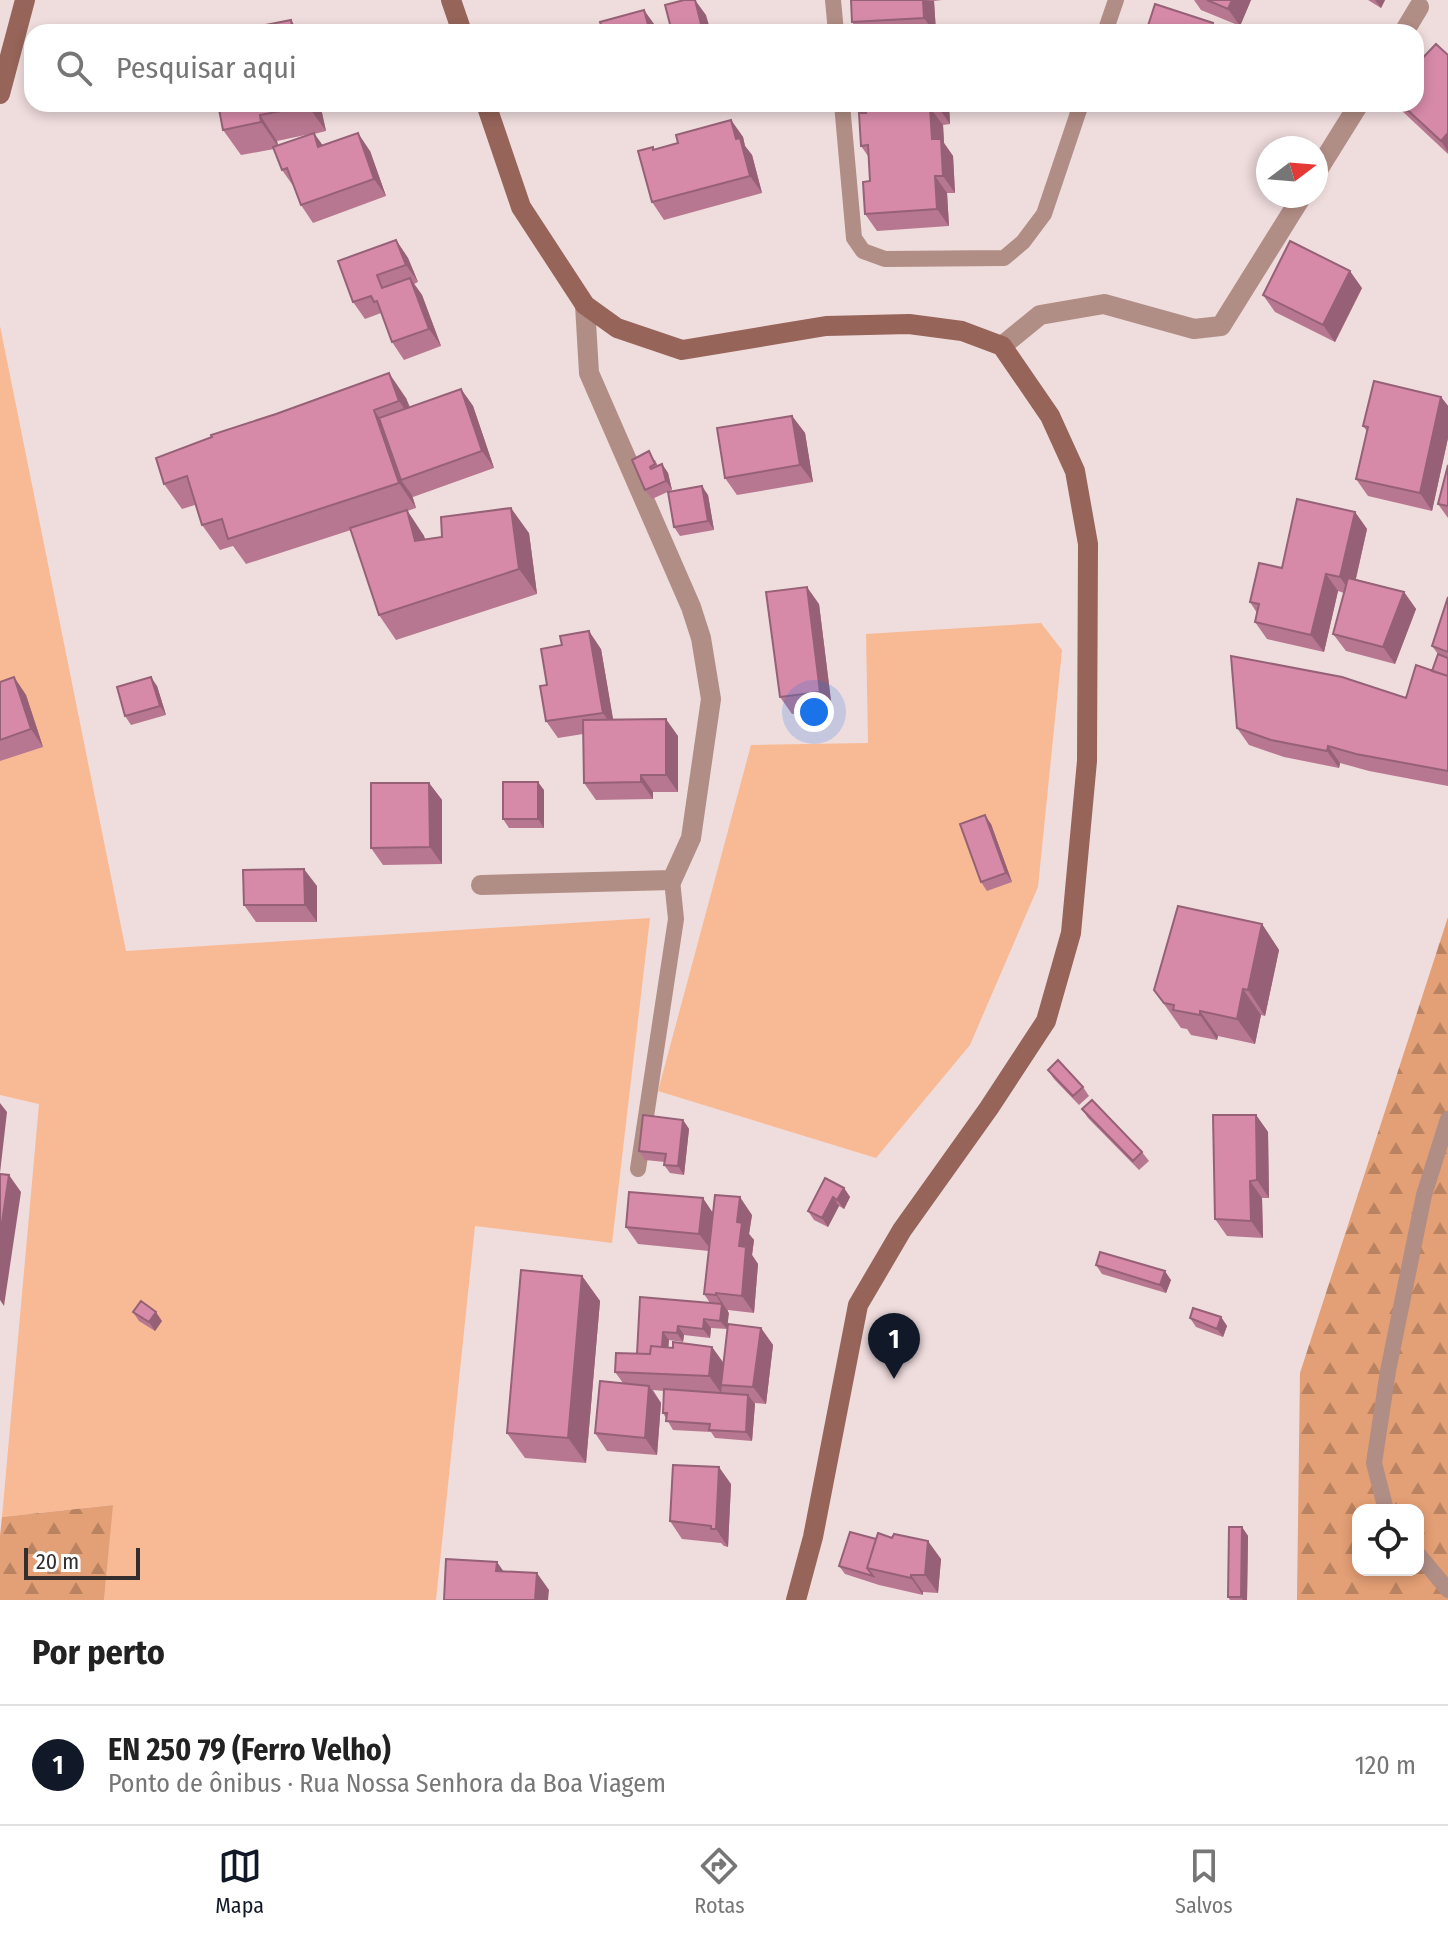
<!DOCTYPE html>
<html lang="pt">
<meta charset="utf-8">
<style>
:root{--surface:#fff;--page:#f6f6f6;--text:#222;--muted:#767676;--line:#e0e0e0;--accent:#111827}
body{margin:0;font-family:"Fira Sans Condensed",sans-serif;background:var(--page);color:var(--text)}
.controls{position:absolute;right:24px;bottom:24px;display:grid;overflow:hidden;border-radius:16px;box-shadow:0 4px 12px #0003}
.controls button{width:72px;height:72px;display:grid;place-items:center;padding:0;border:0;border-bottom:2px solid var(--line);background:var(--surface);color:var(--text);font:40px sans-serif}
.compass{position:absolute;left:1256px;top:136px;width:72px;height:72px;border-radius:50%;background:var(--surface);box-shadow:0 4px 12px #0003;rotate:74deg}
.scale{position:absolute;left:24px;bottom:20px;width:116px;box-sizing:border-box;padding-left:8px;border:4px solid #352e2e;border-top:0;font-size:22px;line-height:28px;white-space:nowrap;color:#352e2e;-webkit-text-stroke:6px #fff;paint-order:stroke}
.you{position:absolute;left:814px;top:712px;width:28px;height:28px;margin:-20px;border:6px solid #fff;border-radius:50%;background:#1a73e8;box-shadow:0 0 0 12px #1a73e833}
.badge{display:grid;place-items:center;width:52px;height:52px;border-radius:50%;background:var(--accent);color:#fff;font-size:26px;font-weight:700}
.pin{position:absolute;translate:-50% -66px;filter:drop-shadow(0 2px 4px #0008)}
.pin::after{content:'';position:absolute;top:42px;width:28px;height:24px;background:inherit;clip-path:polygon(0 0,100% 0,50% 100%)}
.list{margin:0;padding:0;list-style:none}
h2{display:flex;justify-content:space-between;align-items:center;height:104px;margin:0;padding:0 32px;font-size:34px}
h2 small{font-size:26px;font-weight:400;color:var(--muted)}
.list li{display:grid;grid-template-columns:52px 1fr auto;gap:24px;align-items:center;box-sizing:border-box;height:120px;padding:0 32px;border-top:2px solid var(--line)}
.list b{display:block;font-size:30px;white-space:nowrap}
.list p{margin:0;font-size:26px;white-space:nowrap;color:var(--muted)}
.list em{font-size:26px;font-style:normal;color:var(--muted)}
.icon{flex:none;width:44px;height:44px;fill:none;stroke:currentColor;stroke-width:2;stroke-linecap:round;stroke-linejoin:round}
.map{position:relative;flex:none;width:1448px;height:1600px;overflow:hidden}
.search{position:absolute;background:var(--surface);box-shadow:0 4px 12px #0003;left:24px;right:24px;top:24px;height:88px;display:flex;align-items:center;gap:20px;box-sizing:border-box;padding:0 28px;border-radius:24px;color:var(--muted);font-size:30px}
.sheet{height:224px;background:var(--surface)}
nav{display:flex;justify-content:space-around;align-items:center;box-sizing:border-box;height:112px;border-top:2px solid var(--line);background:var(--surface);font-size:22px;color:var(--muted)}
nav a{display:grid;justify-items:center;gap:4px}
nav .on{color:var(--accent)}
.map>svg:first-child{display:block}
</style>
<div class="map">
<svg width="1448" height="1600" viewBox="0 0 1448 1600">
<defs>
<pattern id="forest-firs" width="22" height="20" patternUnits="userSpaceOnUse" patternTransform="scale(2)"><rect width="22" height="20" fill="#e39f75"/><path d="M5 1l3.5 6h-7zM16 11l3.5 6h-7z" fill="#b98260"/></pattern>
</defs>
<rect width="100%" height="100%" fill="#efdcdd"/>
<path fill="#f8ba94" d="M0 326 126 951 650 918 612 1243 475 1226 436 1600H104L112 1505 2 1517 39 1104 0 1095Z
M1041 623 1062 650 1038 887 970 1045 876 1158 658 1091 751 745 868 743 866 634Z"/>
<path fill="url(#forest-firs)" fill-rule="evenodd" d="M1448 917V1600H1297L1300 1373ZM1358 1510H1418V1570H1358Z
M113 1505 104 1600H0V1536L2 1517Z"/>
<g fill="none" stroke-linecap="round" stroke-linejoin="round">
<path stroke="#b08d85" stroke-width="16" d="M833 0 836 32
M1105 32 1116 0
M842 104 854 238 863 251 885 259 1004 258 1023 242 1044 214 1081 104
M638 1169 676 919 672 880
M1386 1510 1374 1463 1388 1371 1424 1195 1448 1119
M1418 1554 1448 1590"/>
<path stroke="#b08d85" stroke-width="20" d="M1404 32 1419 7
M1316 173 1359 104
M1002 346 1040 315 1104 304 1194 329 1221 326 1302 196
M481 885 672 880 691 838 711 699 701 638 691 607 589 373 585 305"/>
<path stroke="#966459" stroke-width="20" d="M451 0 462 32
M0 94 25 0
M486 104 521 207 585 305 617 328 682 350 826 326 909 324 962 331 1002 346 1050 416 1075 471 1088 544 1087 761 1071 933 1046 1021 989 1108 902 1230 858 1305 813 1537 796 1600"/>
</g>
<path fill="#b87790" fill-rule="evenodd" d="M851 0H942L934 1 936 32H859L852 22Z
M1194 0H1251L1240 26 1201 10Z
M1368 0H1385L1381 8Z
M1448 55V154L1401 110 1397 104H1416Z
M218 104H320L326 131 314 134 323 146 370 151 386 196 313 223 301 205 294 187 282 170 274 149 241 155 223 130ZM310 134 278 146 277 141Z
M628 104H645L630 108Z
M949 104 950 124 943 125 944 143 953 156 955 193H947L949 226 877 231 865 214 870 181 868 156 861 146 866 113Z
M731 120 743 137 745 146 752 155 762 193 664 220 652 202 654 149 678 143Z
M396 240 408 258 418 282 414 284 422 295 441 346 404 360 392 342 381 313 365 319 353 302Z
M1362 288 1335 342 1275 312 1263 295Z
M461 389 473 406 494 468 413 497 412 495 416 508 407 511 424 536 425 539 529 533 537 594 396 640 379 615 351 530 246 564 233 546 220 550 202 525 195 505 182 509 164 484 406 398 410 407Z
M1441 397 1448 406V438L1432 511 1368 496 1356 479 1367 431 1363 426Z
M792 416 805 433 813 482 737 495 725 478Z
M632 460H655L658 466 662 464 668 473 672 490 652 499 645 490Z
M1448 465V518L1438 504Z
M708 495 714 530 680 536 674 527Z
M1355 512 1367 529 1356 579 1404 592 1416 609 1395 664 1346 651 1333 634 1344 593 1338 591 1324 652 1267 639 1255 622 1257 613 1250 602 1282 568Z
M1448 597V786L1369 771 1340 763 1339 768 1284 757 1249 745 1237 728 1406 698 1432 671 1438 654 1432 646Z
M819 604 832 709 792 714 780 697Z
M601 649 613 720 678 736V792H653V799L596 800 584 783 583 734 558 738 546 721 547 685Z
M14 677 26 695 43 747 0 761V682Z
M157 686 166 715 131 725 125 716Z
M429 783 442 800V864L383 865 371 848Z
M544 790V828H509L503 819Z
M991 824 1012 882 987 891 981 882Z
M317 886V922H256L244 905Z
M1262 924 1279 950 1265 1016 1261 1015 1255 1044 1218 1036 1217 1040 1191 1035 1187 1029 1181 1028 1154 990Z
M1048 1070 1083 1087 1089 1096 1079 1105 1054 1079Z
M1082 1109 1142 1152 1149 1161 1139 1170 1088 1118Z
M1256 1115 1268 1132 1269 1198H1262L1263 1238 1227 1236 1215 1219Z
M683 1120 689 1129 684 1175 670 1173 664 1165 665 1162 645 1160 639 1151Z
M844 1188 850 1197 844 1209 839 1206 828 1227 814 1220 808 1211Z
M713 1213 752 1215 749 1234 754 1240 752 1255 758 1264 754 1313 728 1310 727 1329 711 1328 710 1338 684 1335 683 1342 669 1340 668 1348 712 1347 723 1362 761 1328 773 1345 766 1404 755 1403 752 1441 715 1438 711 1432 673 1430 663 1413 664 1391 653 1390 661 1403 657 1455 607 1451 595 1433 623 1383 615 1372 637 1354 640 1297 710 1303 704 1294 709 1251 638 1244 626 1227Z
M1096 1265 1171 1280 1166 1293 1102 1274Z
M582 1276 600 1301 586 1463 525 1458 507 1433Z
M133 1312 162 1321 155 1331 139 1321Z
M1221 1317 1227 1326 1223 1337 1196 1327 1190 1318Z
M731 1484 728 1547 724 1546 721 1543 682 1539 670 1521Z
M1242 1527 1248 1536 1247 1600H1230L1228 1597Z
M941 1559 938 1593 923 1592V1595L879 1585 845 1574 839 1566Z"/>
<path fill="#966176" d="M695 0 706 15 711 32H703Z
M923 0 934 1 936 32H934L924 18Z
M1232 0H1251L1240 26 1228 9Z
M1375 0H1385L1381 8Z
M644 10 657 28 658 32H650Z
M291 20 299 32H293Z
M1213 23 1220 32H1210Z
M308 104H320L326 131 308 106Z
M938 104H949L950 124 938 107Z
M930 108 943 125 944 143 953 156 955 193 943 176 932 139Z
M260 115 277 141 279 148 261 122Z
M731 120 743 137 745 146 752 155 762 193 750 176 736 139Z
M314 133 326 150 318 147Z
M358 133 370 151 386 196 374 179Z
M1448 133V152L1441 141Z
M935 176 947 193 949 226 937 209Z
M396 240 408 258 418 282 406 265Z
M1350 271 1362 288 1335 342 1323 325Z
M410 278 422 295 441 346 429 329Z
M389 373 406 398 416 426 399 401Z
M461 389 473 406 494 468 482 451Z
M1441 397 1448 406V438L1432 511 1420 493Z
M374 410 391 435 401 480 412 495 416 508 399 483Z
M792 416 805 433 813 482 800 465Z
M662 464 668 473 672 490 666 481Z
M702 486 708 495 714 530 708 521Z
M511 508 529 533 537 594 519 569Z
M407 510 424 536 432 566 415 541Z
M1355 512 1367 529 1352 595 1340 577Z
M1326 574 1338 591 1324 652 1311 635Z
M807 587 819 604 832 709 820 692Z
M1404 592 1416 609 1395 664 1383 647Z
M589 631 601 649 615 730 603 713Z
M14 677 26 695 43 747 31 729Z
M151 677 157 686 166 715 160 706Z
M666 719 678 736V792L666 775Z
M1328 746 1340 763 1339 768 1327 751Z
M641 775 653 792V799L641 782Z
M538 782 544 790V828L538 819Z
M429 783 442 800V864L430 847Z
M985 815 991 824 1012 882 1006 873Z
M304 869 317 886V922L305 905Z
M1262 924 1279 950 1265 1016 1248 990Z
M1243 989 1261 1015 1255 1044 1237 1019Z
M1200 1011 1218 1036 1217 1040 1200 1015Z
M0 1103 7 1112 0 1173Z
M1256 1115 1268 1132 1269 1198 1257 1180Z
M683 1120 689 1129 684 1175 678 1166Z
M9 1175 21 1192 4 1306 0 1300V1236Z
M1250 1181 1262 1198 1263 1238 1251 1221Z
M844 1188 850 1197 844 1209 837 1200Z
M740 1197 752 1215 749 1234 754 1240 752 1255 758 1264 754 1313 742 1296 739 1246 737 1222Z
M833 1197 839 1206 828 1227 822 1218Z
M703 1198 715 1216 712 1251 699 1234Z
M1165 1271 1171 1280 1166 1293 1160 1285Z
M582 1276 600 1301 586 1463 568 1438Z
M716 1293 729 1313 727 1329 720 1321 722 1305 716 1295Z
M156 1312 162 1321 155 1331 149 1322Z
M1221 1317 1227 1326 1223 1337 1217 1329Z
M704 1319 711 1328 710 1338 703 1329Z
M678 1326 684 1335 683 1342 677 1333Z
M761 1328 773 1345 766 1404 753 1387Z
M663 1332 669 1340 667 1363 661 1354Z
M712 1347 724 1364 721 1393 709 1376Z
M649 1386 661 1403 657 1455 645 1438Z
M748 1395 755 1404 752 1441 746 1432Z
M719 1467 731 1484 728 1547 716 1529Z
M1242 1527 1248 1536 1247 1600H1243L1241 1597Z
M928 1541 941 1559 938 1593 925 1575Z
M497 1562 509 1579 496 1571Z
M537 1573 549 1590 548 1600H535Z
M911 1575 923 1592V1595L911 1578Z"/>
<path fill="#d68aa8" stroke="#966176" stroke-width="2" d="M684 0H695L703 32H672L665 5Z
M851 0H923L924 18 852 22Z
M1207 0H1232L1228 9Z
M1155 4 1213 23 1210 32H1146Z
M644 10 650 32H603L600 22Z
M291 20 293 32H230Z
M1436 44 1448 55V133L1441 141 1401 104H1416V65Z
M218 104H308V106L260 115 261 122 223 130Z
M865 104H938V107L930 108 932 139H941L943 176H935L937 209 865 214 863 182 870 181 868 145 861 146 859 113H866Z
M731 120 736 139 740 138 750 176 652 202 638 151 653 147V150L678 143 676 135Z
M314 133 318 147 358 133 374 179 301 205 287 168 282 170 273 147Z
M396 240 406 265 377 275 382 288 410 278 429 329 392 342 377 301 374 302 371 296 353 302 338 261Z
M1290 241 1350 271 1323 325 1263 295Z
M389 373 399 401 374 410 399 483 228 539 222 519 202 525 187 476 164 484 156 458 212 437 211 435 276 414Z
M1374 381 1441 397 1420 493 1356 479 1368 427 1363 426Z
M461 389 482 451 401 480 379 418Z
M792 416 800 465 725 478 717 428Z
M649 451 655 464 650 467 651 469 662 464 666 481 645 490 632 460Z
M1448 465V506L1438 504Z
M702 486 708 521 674 527 668 492Z
M1297 499 1355 512 1340 577 1326 574 1311 635 1255 622 1259 604 1250 602 1259 563 1282 568Z
M511 508 519 569 379 615 350 528 407 510 415 541 442 537 441 517Z
M1348 578 1404 592 1383 647 1333 634Z
M807 587 820 692 780 697 766 592Z
M1448 597V652L1432 646Z
M589 631 603 713 546 721 540 686 547 685 541 649 562 645 560 636Z
M1438 654 1448 658V676L1432 671Z
M1231 656 1342 677 1406 698 1416 665 1448 676V771L1356 754 1328 746 1327 751 1271 740 1237 728Z
M14 677 31 729 0 740V682Z
M151 677 160 706 125 716 117 687Z
M666 719V775H641V782L584 783 583 720Z
M503 782H538V819H503Z
M371 783H429L430 847 371 848Z
M985 815 1006 873 981 882 960 824Z
M304 869 305 905H244L243 870Z
M1178 906 1262 924 1248 990 1243 989 1237 1019 1200 1011V1015L1173 1010 1174 1005 1164 1003 1154 990Z
M1058 1060 1083 1087 1073 1096 1048 1070Z
M1092 1100 1142 1152 1133 1161 1082 1109Z
M643 1115 683 1120 678 1166 664 1165 666 1154 639 1151Z
M1213 1115H1256L1257 1180 1250 1181 1251 1221 1215 1219Z
M0 1174 9 1175 0 1236Z
M825 1178 844 1188 837 1200 833 1197 822 1218 808 1211Z
M629 1192 703 1198 699 1234 626 1227Z
M715 1195 740 1197 737 1222 742 1223 739 1246 746 1247 742 1296 716 1293V1295L704 1294Z
M1100 1252 1165 1271 1160 1285 1096 1265Z
M521 1270 582 1276 568 1438 507 1433Z
M640 1297 722 1304 720 1321 704 1319 703 1329 678 1326 677 1333 663 1332 662 1347 651 1346 650 1354H637Z
M141 1301 156 1312 149 1322 133 1312Z
M1193 1308 1221 1317 1217 1329 1190 1318Z
M728 1324 761 1328 753 1387 721 1385Z
M673 1342 712 1347 709 1376 615 1372 616 1353 650 1354 651 1346 673 1348Z
M600 1381 649 1386 645 1438 595 1433Z
M664 1389 748 1395 746 1432 709 1430 710 1424 666 1421 667 1413H663Z
M673 1465 719 1467 716 1529H711V1526L670 1521Z
M1229 1527H1242L1241 1597H1228Z
M850 1532 876 1539 867 1568 873 1576 839 1566Z
M878 1533 892 1538 894 1534 928 1541 925 1575H911V1578L867 1568Z
M446 1559 497 1562 496 1571 537 1573 535 1600H444Z"/>
</svg>
<div class="controls">
<button><svg class="icon" aria-label="locate" viewBox="0 0 24 24"><circle cx="12" cy="12" r="6"/><path d="M12 2v4M12 18v4M2 12h4M18 12h4"/></svg></button>
</div>
<svg class="compass" viewBox="-18 -18 36 36"><path d="M0-13l5 13h-10z" fill="#e53935"/><path d="M0 13l5-13h-10z" fill="#767676"/></svg>
<div class="scale">20 m</div>
<div class="you"></div>
<div class="pin badge" style="left:894px;top:1379px">1</div>
<div class="search"><svg class="icon" aria-label="search" viewBox="0 0 24 24"><circle cx="10" cy="10" r="6"/><path d="M15 15l6 6"/></svg>Pesquisar aqui</div>
</div>
<section class="sheet">
<h2>Por perto<small></small></h2>
<ul class="list">
<li><span class="badge">1</span><div><b>EN 250 79 (Ferro Velho)</b><p>Ponto de ônibus · Rua Nossa Senhora da Boa Viagem</p></div><em>120 m</em></li>
</ul>
</section>
<nav>
<a class="on"><svg class="icon" aria-label="map" viewBox="0 0 24 24"><path d="M3 6l6-2 6 2 6-2v14l-6 2-6-2-6 2zM9 4v14M15 6v14"/></svg>Mapa</a>
<a><svg class="icon" aria-label="directions" viewBox="0 0 24 24"><path d="M12 3l9 9-9 9-9-9zM9 14v-3h6M13 9l2 2-2 2"/></svg>Rotas</a>
<a><svg class="icon" aria-label="saved" viewBox="0 0 24 24"><path d="M7 4h10v16l-5-4-5 4z"/></svg>Salvos</a>
</nav>
